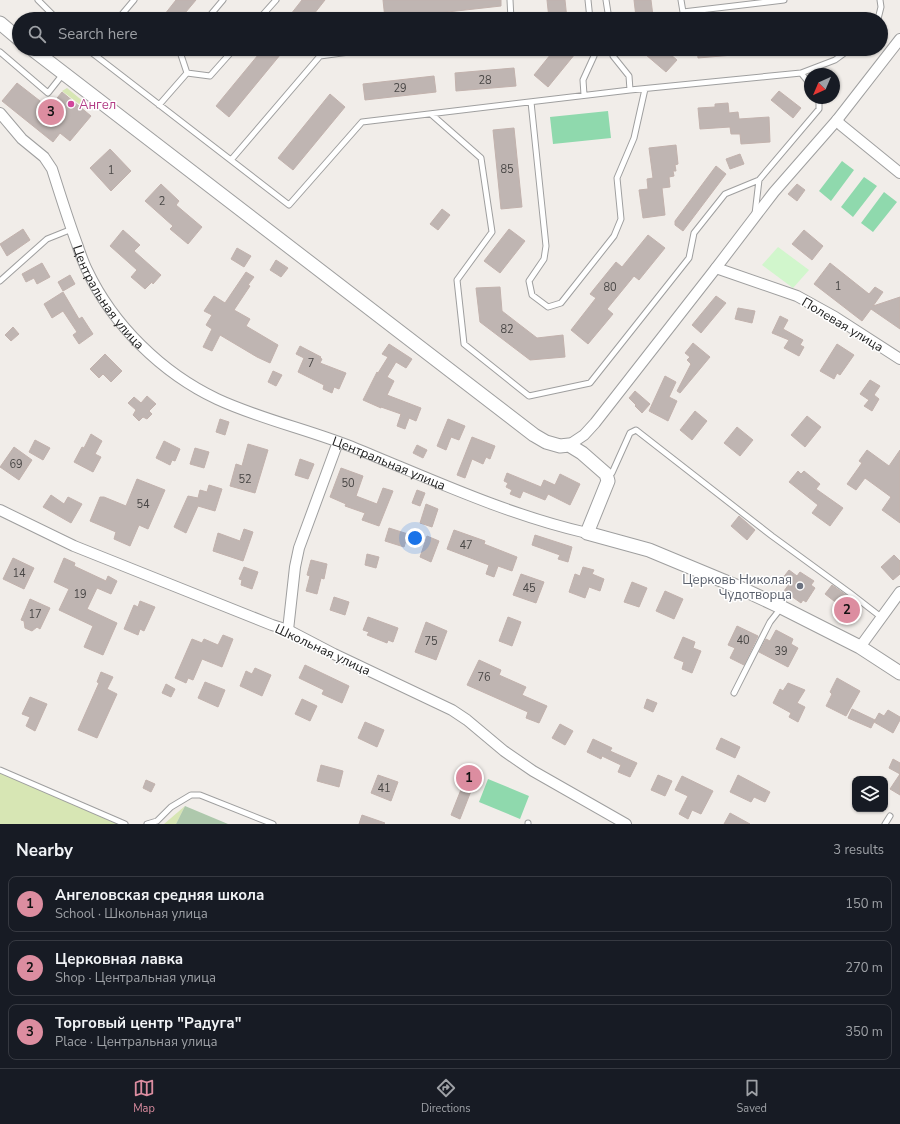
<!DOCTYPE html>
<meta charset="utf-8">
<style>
:root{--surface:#171b24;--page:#20242c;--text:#f1f3f6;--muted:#9ea1a6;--line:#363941;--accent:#dc8da0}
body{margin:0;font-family:"Nunito Sans",sans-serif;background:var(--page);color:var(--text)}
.controls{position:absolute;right:12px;bottom:12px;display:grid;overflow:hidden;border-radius:8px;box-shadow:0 1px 3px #0004}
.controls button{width:36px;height:36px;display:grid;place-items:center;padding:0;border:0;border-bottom:1px solid var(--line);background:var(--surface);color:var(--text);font:20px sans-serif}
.compass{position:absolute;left:804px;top:68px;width:36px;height:36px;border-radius:50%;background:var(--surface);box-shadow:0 1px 3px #0004;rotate:224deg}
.you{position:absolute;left:415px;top:538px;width:14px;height:14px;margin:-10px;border:3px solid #fff;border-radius:50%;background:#1a73e8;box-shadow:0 0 0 6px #1a73e833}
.badge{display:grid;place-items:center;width:26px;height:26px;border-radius:50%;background:var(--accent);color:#111;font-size:13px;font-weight:700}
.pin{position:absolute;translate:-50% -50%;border:2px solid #fff;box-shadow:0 1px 4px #0006}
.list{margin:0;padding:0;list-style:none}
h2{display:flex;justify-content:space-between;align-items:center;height:52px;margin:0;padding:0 16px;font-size:17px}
h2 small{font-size:13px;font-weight:400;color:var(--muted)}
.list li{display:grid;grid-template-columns:26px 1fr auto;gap:12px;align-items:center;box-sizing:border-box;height:56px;margin:0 8px 8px;padding:0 8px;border:1px solid var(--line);border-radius:8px}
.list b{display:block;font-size:15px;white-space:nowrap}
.list p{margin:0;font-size:13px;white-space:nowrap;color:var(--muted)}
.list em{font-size:13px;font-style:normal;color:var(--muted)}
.icon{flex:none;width:22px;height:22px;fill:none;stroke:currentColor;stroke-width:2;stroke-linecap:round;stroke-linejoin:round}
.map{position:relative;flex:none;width:900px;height:824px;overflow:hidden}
.search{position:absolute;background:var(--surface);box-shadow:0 1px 3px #0004;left:12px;right:12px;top:12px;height:44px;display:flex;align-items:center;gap:10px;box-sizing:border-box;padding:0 14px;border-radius:22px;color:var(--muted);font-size:15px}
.sheet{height:244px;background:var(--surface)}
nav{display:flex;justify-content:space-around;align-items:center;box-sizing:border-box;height:56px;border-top:1px solid var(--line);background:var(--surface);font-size:11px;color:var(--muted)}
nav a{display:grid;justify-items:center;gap:2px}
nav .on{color:var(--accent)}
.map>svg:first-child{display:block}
</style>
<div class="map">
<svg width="900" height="824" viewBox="0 0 900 824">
<rect width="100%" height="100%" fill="#f1ede9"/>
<path fill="#d7e6b4" d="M67 88 84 102 83 107 62 91Z
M0 772 118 824H0Z
M185 806 176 824H164Z"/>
<path fill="#aec8ac" d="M185 806 228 824H176Z"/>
<path fill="#d1f6cc" d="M778 247 809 270 793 288 762 265Z"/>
<path fill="#8fd9ad" d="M608 111 611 138 553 144 550 117Z
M842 161 854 170 831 201 819 191Z
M864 177 877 186 853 217 841 207Z
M884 192 897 202 873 232 861 223Z
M488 779 529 796 520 819 479 802Z"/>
<path fill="#bfb5b2" stroke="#c2b2ad" d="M176 0H196L180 19H161Z
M302 0H325L310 19H287Z
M383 0H501V6L385 19Z
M547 0H565L567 19H549Z
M634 0H651L653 16 636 17Z
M263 49H285L229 117 216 106Z
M555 49H570L575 54 548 87 534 75Z
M639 49H664L677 60 666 72Z
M697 49H733V55L698 58Z
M514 68 516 86 456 91 455 73Z
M434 76 436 92 365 100 363 84Z
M17 83 49 108 62 92 91 116 70 141 60 133 53 142 2 101Z
M779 91 801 108 793 118 771 100Z
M330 94 345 107 293 170 278 158Z
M728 103 729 113 738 112 739 119 769 117 770 142 741 144 740 134H731L730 127 700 129 698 108 715 107V104Z
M514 128 522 207 501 209 493 130Z
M676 145 678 164 675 165 676 171H673L674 176 669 177 670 187 662 188 665 215 643 218 639 190 648 189 647 179 653 178 649 148Z
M110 149 131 171 111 191 90 168Z
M740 154 744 164 730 169 726 159Z
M716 166 726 174 683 231 675 225V221Z
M161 184 179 201 176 205 202 227 188 244 170 229 173 226 145 201Z
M797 184 805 190 797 201 788 194Z
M442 209 450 215 438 230 430 224Z
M23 229 30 240 7 256 0 244Z
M509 229 525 241 500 273 484 261Z
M123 230 140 245 134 251 161 275 153 284 152 282 145 289 131 277 137 270 110 246Z
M804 230 823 246 812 260 792 244Z
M648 235 665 248 639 280 634 276 607 309 613 314 588 344 571 330 596 298 590 294 616 262 622 267Z
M237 248 251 256 244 267 231 259Z
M276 260 288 268 281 277 270 270Z
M42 263 50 277 37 284 34 278 26 282 22 274Z
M830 263 869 294 875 287 883 292 873 306 900 297V329L871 309 862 321 814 284Z
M246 272 254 277 248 285 250 286 234 310 250 319 246 326 278 345 270 363 257 357 220 335 212 351 203 347 212 329 206 325 212 315 204 311 214 296 225 303Z
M70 275 75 284 63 291 58 282Z
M500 287 502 311 537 338 563 335 565 357 530 360 480 322 476 288Z
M63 292 79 319 82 317 93 334 79 344 73 335 77 332 63 311 52 318 44 304Z
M716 296 726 303 701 333 692 325Z
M738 308 755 311 752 323 735 319Z
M780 316 788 320 783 329 803 340 800 345 804 347 799 356 784 348 789 340 772 333Z
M13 327 19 334 11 341 5 335Z
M693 343 710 357 680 393 677 391 691 364 687 360 690 357 685 353Z
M389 344 412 359 406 368 396 362 387 377 394 381 387 395 421 408 416 421 409 418 405 429 397 426 401 414 381 407V408L363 400 377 372 378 373 388 357 382 354Z
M837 344 854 355 840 375 837 373 834 379 820 371Z
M300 346 321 357 320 358 322 359 320 363 346 373 339 389 334 387 332 393 323 389 324 385 298 372 304 358 296 354Z
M105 354 122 371 111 382 103 374 99 378 90 369Z
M273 371 282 375 276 386 268 382Z
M665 376 676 382 669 397 677 401 668 421 649 411Z
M870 380 880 386 874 395 879 399 872 411 864 406 869 400 860 394Z
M635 391 650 404 642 413 635 406 636 405 629 398Z
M147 396 156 404 149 411 152 414 147 419 143 417 139 421 133 415 136 410 128 403 134 397 141 403Z
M695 411 707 421 692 440 680 430Z
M807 416 821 427 805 447 791 435Z
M220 419 229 422 225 435 216 432Z
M448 419 465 426 459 440 451 437 446 450 437 446Z
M737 427 753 440 740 456 724 443Z
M91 434 102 441 95 454 101 457 93 472 74 462 82 447 84 448Z
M472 437 495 446 490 459 486 457 483 464 472 459 465 478 457 475Z
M35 440 50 448 43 460 29 452Z
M164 441 180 449 175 461 172 460 170 465 156 458Z
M248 444 268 450 255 493 230 486 236 464 242 466Z
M417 445 427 450 423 458 413 453Z
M14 447 32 460 19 480 0 467Z
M195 448 209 452 204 468 190 464Z
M867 450 889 466 900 450V523L882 510 891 497 865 478 856 490 847 484 862 463 859 461Z
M300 459 314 464 308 479 295 475Z
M341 468 363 476 356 496 377 504 383 488 393 491 379 526 362 520 365 513 345 506 346 504 330 497Z
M798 471 801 474 804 471 820 484 816 489 843 508 830 526 812 513 818 505 789 482Z
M507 473 541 487 544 480 555 485 560 474 580 484 570 505 548 494 545 500 523 491 520 498 510 494 512 490 506 487 508 483 504 481Z
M137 479 165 490 148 529 139 525 130 546 114 539 116 532 90 521 100 497H104L126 506Z
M209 485 222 489 215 511 198 506 186 533 174 527 188 496 198 498 200 490 207 492Z
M417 490 425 493 420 506 412 503Z
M51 495 64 504 68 497 82 504 71 523 43 507Z
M426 504 438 509 432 527 420 523Z
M739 516 755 530 747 540 731 526Z
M389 528 408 534 404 547 385 541Z
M244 529 253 532 243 561 213 551 218 533 240 541Z
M454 530 485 541 484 544 517 557 512 571 498 566 494 577 486 574 489 565 447 549Z
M535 535 572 547 568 562 558 559 560 555 532 545Z
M427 536 439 541 431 562 420 557Z
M367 554 379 557 376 568 365 565Z
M894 555 900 561V574L893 580 881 567Z
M13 558 34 568 24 589 3 579Z
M64 558 75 563 74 566 106 581 108 576 117 581 111 594 97 588 87 609 117 623 103 655 84 647 93 626 59 610 69 589 54 582Z
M311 560 327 564 324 579 321 578 317 594 306 591 310 576 307 575Z
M244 567 258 572 252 589 241 585 242 580 239 579Z
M583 567 594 570 592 574 604 579 600 591 589 587 585 598 569 592 575 574 580 576Z
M789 570 797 576 800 572 814 581 811 585 815 588 806 602 803 600 801 603 784 591 789 584 782 579Z
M521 574 544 582 536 603 513 595Z
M632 582 647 588 639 607 624 602Z
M832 585 850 598 843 608 825 594Z
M665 591 683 599 674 619 656 611Z
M334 597 349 602 345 615 330 610Z
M30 599 50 608 40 629 37 627 32 631 25 628 24 621 21 620Z
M140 601 155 607 144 631 140 629 138 635 124 629 134 605 138 607Z
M368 617 398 628 393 642 388 640 387 643 367 635 369 632 363 630Z
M508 617 521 622 512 646 499 641Z
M426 622 447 631 436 660 415 652Z
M737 626 758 636 744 665 730 658 735 648 728 645Z
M776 630 793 639 791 644 798 648 788 667 759 652 766 639 770 641Z
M223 635 233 639 222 667 202 659 193 680 188 678 186 683 175 678 192 639 202 643 204 639 218 645Z
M683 637 695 642 693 648 701 651 692 673 682 669 684 662 674 658Z
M479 660 501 670 499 675 526 687 522 695 547 706 539 723 526 718 528 712 467 685Z
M305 665 349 686 342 703 322 694 324 690 299 678Z
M255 668 271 675 262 696 240 686 246 671 252 674Z
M101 672 113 677 107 689 117 694 97 738 78 730 99 683 97 682Z
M837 678 860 691 846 716 826 706 832 694 830 692Z
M205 682 225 690 218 707 198 698Z
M788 683 805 690 797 703 805 707 798 722 789 717 791 713 773 703 780 689 783 691Z
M166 684 175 689 171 697 162 693Z
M30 697 47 704 35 731 26 726 30 717 22 714Z
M302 699 317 706 310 721 295 714Z
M647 699 657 703 653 712 644 708Z
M852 709 875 720 871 728 848 718Z
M888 710 900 717V720L893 733 874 722 879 713 884 716Z
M365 722 384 730 377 747 358 738Z
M560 724 573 731 565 745 552 738Z
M721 738 740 747 735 758 716 749Z
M593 739 612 748 610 751 637 763 630 777 618 772 621 765 602 756 601 759 587 752Z
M893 759 900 763V795L890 789 900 774 889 768Z
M321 765 343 771 339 787 317 781Z
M378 775 398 782 391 801 371 793Z
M658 775 672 781 665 796 651 790Z
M738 775 770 792 765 802 754 797 751 802 730 792Z
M682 776 713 791 701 814 692 810 688 819 679 814 688 796 675 790Z
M146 780 155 784 151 792 143 788Z
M462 787 471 791 460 819 451 815Z
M730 813 750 824H724Z
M362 815 385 823 384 824H359Z"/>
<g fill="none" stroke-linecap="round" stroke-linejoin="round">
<defs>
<path id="service" d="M38 0 57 19
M510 0 511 19
M588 0 590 19
M606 0 609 19
M681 0 683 12 784 0
M118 19 134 0
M207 19 223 0
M259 19 276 0
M878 19 881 7 880 0
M87 49 289 205 362 122 630 90 801 73 810 84
M182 49 180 52 187 73
M612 49 613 56 629 76 630 90
M0 52 48 93 63 74
M801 73 835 60 850 49
M584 95 583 80 594 56V49
M531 102 546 246 544 259 529 281 532 295 548 307 561 303 614 236 621 219 617 178 634 138 645 89
M159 105 187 73 210 76 234 49
M431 114 481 158 492 232 457 280 464 344 529 396 590 383 689 258 694 233 725 194 759 180
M231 160 320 56 371 49
M755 214 759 180 819 109V98
M0 281 47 239 72 229
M607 474 612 473 630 433 636 430 772 536 850 593 881 617
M734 693 770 622 781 608
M0 770 125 824
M147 824 157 821 171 807 191 795H200L273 824
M528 824V823
M885 824 890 816"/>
<g id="minor">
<path id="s1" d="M0 113 22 139 44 157 52 169C60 194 68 220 77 244 80 253 83 262 87 270 113 325 162 373 217 399 262 420 311 430 357 449 433 480 508 515 587 533"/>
<path d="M837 120 841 125 900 173"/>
<path d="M716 268 797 296 835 317 900 359"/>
<path d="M569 445 584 435 595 423 716 268 774 192 837 120 900 39"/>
<path d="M0 510 74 546 272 625 288 630 334 654 452 710 467 720 504 751 533 771 626 824"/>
<path d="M288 630 295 567 299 548 338 442"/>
<path d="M860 647 900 592"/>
</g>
<path id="tertiary" d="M0 23 19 39
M32 49 534 435 546 442 560 446 569 445 582 453 606 474 608 481 587 533 649 550 738 587 781 607 860 647 900 673"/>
</defs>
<use href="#service" stroke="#9f9f9f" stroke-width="7"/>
<use href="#minor" stroke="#9f9f9f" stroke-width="12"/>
<use href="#tertiary" stroke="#9f9f9f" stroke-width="15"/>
<use href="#service" stroke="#fff" stroke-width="5"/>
<use href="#minor" stroke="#fff" stroke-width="10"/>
<use href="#tertiary" stroke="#fff" stroke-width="13"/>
</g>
<circle fill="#d1479c" stroke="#fff" stroke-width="1.5" cx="71" cy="104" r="4"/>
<circle fill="#6b7280" stroke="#fff" stroke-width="1.5" cx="800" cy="586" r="4"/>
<g text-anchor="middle" stroke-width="3" stroke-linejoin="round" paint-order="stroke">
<g font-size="11" fill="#494746">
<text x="485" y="84">28</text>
<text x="400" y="92">29</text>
<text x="507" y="173">85</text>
<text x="111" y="174">1</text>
<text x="162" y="205">2</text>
<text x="838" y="290">1</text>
<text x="610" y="291">80</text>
<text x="507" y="333">82</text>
<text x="311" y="367">7</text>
<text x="16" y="468">69</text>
<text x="245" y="483">52</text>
<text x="348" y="487">50</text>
<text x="143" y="508">54</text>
<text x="466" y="549">47</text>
<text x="19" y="577">14</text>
<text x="529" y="592">45</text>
<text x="80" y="598">19</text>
<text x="35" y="618">17</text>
<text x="743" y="644">40</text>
<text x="431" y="645">75</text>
<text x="781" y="655">39</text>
<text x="484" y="681">76</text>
<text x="384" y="792">41</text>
</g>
<g font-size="13" fill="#b23c85" stroke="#fff" text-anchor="start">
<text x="79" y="109">Ангел</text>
</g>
<g font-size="13" fill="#222" stroke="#fff">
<text dy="5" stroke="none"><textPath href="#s1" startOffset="218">Центральная улица</textPath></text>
<text transform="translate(843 324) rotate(31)" y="5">Полевая улица</text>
<text dy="5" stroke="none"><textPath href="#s1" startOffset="554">Центральная улица</textPath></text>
<text transform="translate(323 649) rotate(25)" y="5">Школьная улица</text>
</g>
<g font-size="13" fill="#5b616d" stroke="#fff" text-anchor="end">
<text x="792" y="584">Церковь Николая<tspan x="792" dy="15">Чудотворца</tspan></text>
</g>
</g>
</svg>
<div class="controls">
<button><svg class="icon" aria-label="layers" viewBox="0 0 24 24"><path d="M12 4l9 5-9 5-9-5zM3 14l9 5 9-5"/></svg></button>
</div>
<svg class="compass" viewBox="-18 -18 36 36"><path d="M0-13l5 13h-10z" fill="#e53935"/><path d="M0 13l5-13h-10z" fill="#9ea1a6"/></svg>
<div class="you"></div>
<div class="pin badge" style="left:469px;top:778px">1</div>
<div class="pin badge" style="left:847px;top:610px">2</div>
<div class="pin badge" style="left:51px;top:112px">3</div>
<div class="search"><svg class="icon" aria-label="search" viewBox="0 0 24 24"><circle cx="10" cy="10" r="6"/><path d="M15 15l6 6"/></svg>Search here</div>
</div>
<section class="sheet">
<h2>Nearby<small>3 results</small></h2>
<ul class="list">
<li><span class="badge">1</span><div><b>Ангеловская средняя школа</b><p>School · Школьная улица</p></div><em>150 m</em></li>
<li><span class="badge">2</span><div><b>Церковная лавка</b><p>Shop · Центральная улица</p></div><em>270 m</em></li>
<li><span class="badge">3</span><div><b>Торговый центр &quot;Радуга&quot;</b><p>Place · Центральная улица</p></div><em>350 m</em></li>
</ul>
</section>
<nav>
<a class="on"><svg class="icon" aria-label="map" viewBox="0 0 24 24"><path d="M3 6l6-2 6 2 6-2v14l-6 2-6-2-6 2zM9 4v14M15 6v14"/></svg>Map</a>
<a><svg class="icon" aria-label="directions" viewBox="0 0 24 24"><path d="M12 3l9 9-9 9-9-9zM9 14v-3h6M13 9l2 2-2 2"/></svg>Directions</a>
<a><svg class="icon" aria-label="saved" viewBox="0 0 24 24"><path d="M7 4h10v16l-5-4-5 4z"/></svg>Saved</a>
</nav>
